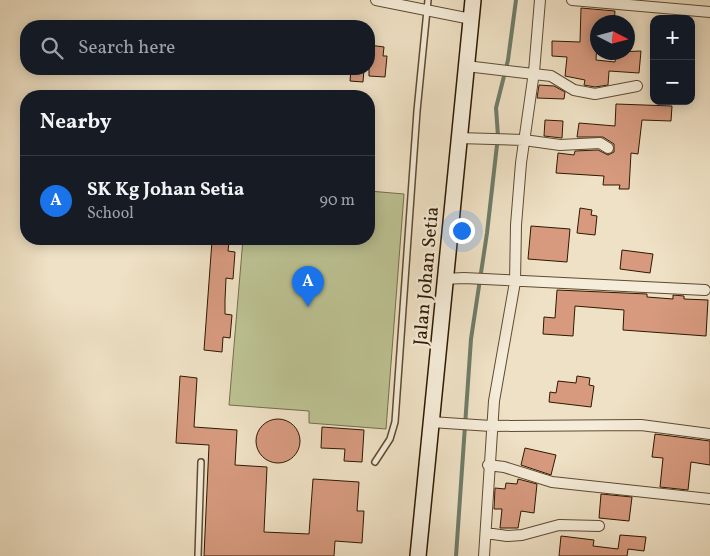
<!DOCTYPE html>
<meta charset="utf-8">
<style>
:root{--surface:#171b24;--page:#20242c;--text:#f1f3f6;--muted:#9ea1a6;--line:#363941;--accent:#1a73e8}
body{margin:0;font-family:Vollkorn,serif;background:var(--page);color:var(--text)}
.controls{position:absolute;right:15px;top:15px;display:grid;overflow:hidden;border-radius:10px;box-shadow:0 2px 12px #0003}
.controls button{width:45px;height:45px;display:grid;place-items:center;padding:0;border:0;border-bottom:1px solid var(--line);background:var(--surface);color:var(--text);font:25px sans-serif}
.compass{position:absolute;left:590px;top:15px;width:45px;height:45px;border-radius:50%;background:var(--surface);box-shadow:0 2px 12px #0003;rotate:96deg}
.you{position:absolute;left:461px;top:230px;width:18px;height:18px;margin:-12px;border:4px solid #fff;border-radius:50%;background:#1a73e8;box-shadow:0 0 0 8px #1a73e833}
.badge{display:grid;place-items:center;width:32px;height:32px;border-radius:50%;background:var(--accent);color:#fff;font-size:16px;font-weight:700}
.pin{position:absolute;translate:-50% -41px;filter:drop-shadow(0 1px 2px #0008)}
.pin::after{content:'';position:absolute;top:26px;width:18px;height:15px;background:inherit;clip-path:polygon(0 0,100% 0,50% 100%)}
.list{margin:0;padding:0;list-style:none}
h2{display:flex;justify-content:space-between;align-items:center;height:65px;margin:0;padding:0 20px;font-size:21px}
h2 small{font-size:16px;font-weight:400;color:var(--muted)}
.list li{display:grid;grid-template-columns:32px 1fr auto;gap:15px;align-items:center;box-sizing:border-box;height:90px;padding:0 20px;border-top:1px solid var(--line)}
.list b{display:block;font-size:19px;white-space:nowrap}
.list p{margin:0;font-size:16px;white-space:nowrap;color:var(--muted)}
.list em{font-size:16px;font-style:normal;color:var(--muted)}
.icon{flex:none;width:28px;height:28px;fill:none;stroke:currentColor;stroke-width:2;stroke-linecap:round;stroke-linejoin:round}
.map{position:relative;flex:none;width:710px;height:556px;overflow:hidden}
.search{position:absolute;background:var(--surface);box-shadow:0 2px 12px #0003;left:20px;top:20px;width:355px;height:55px;display:flex;align-items:center;gap:12px;box-sizing:border-box;padding:0 18px;border-radius:20px;color:var(--muted);font-size:19px}
.panel{position:absolute;background:var(--surface);box-shadow:0 2px 12px #0003;left:20px;top:90px;width:355px;height:155px;border-radius:20px}
.map>svg:first-child{display:block}
</style>
<div class="map">
<svg width="710" height="556" viewBox="0 0 710 556">
<rect width="100%" height="100%" fill="#efe1c5"/>
<filter id="stains"><feTurbulence type="fractalNoise" baseFrequency=".004" numOctaves="4"/><feColorMatrix values="0 0 0 0 .2 0 0 0 0 .09 0 0 0 0 .02 0 0 0 .5 -.17"/></filter>
<radialGradient id="worn" r=".72"><stop offset=".6" stop-color="#630" stop-opacity="0"/><stop offset="1" stop-color="#630" stop-opacity=".3"/></radialGradient>
<path fill="#bcc293" stroke="#746e4a" d="M369 191 404 194 386 429 309 423V411L229 405 243 239H369Z"/>
<g fill="none" stroke-linecap="round" stroke-linejoin="round">
<path stroke="#6f7c68" stroke-width="4" d="M456 556 471 339 487 233 498 136 496 108 508 60 516 0"/>
</g>
<path fill="#d79a7f" stroke="#2d1900" d="M581 8 615 11 614 22H598L596 60 615 62 616 52 641 51 639 73 609 71 608 85 595 87 584 85 585 80 565 76 567 57 552 56V41L580 42Z
M369 45 384 47 383 56H387L385 77 369 76Z
M351 69H364L363 82 350 81Z
M539 85 554 86 565 92 564 99 537 98Z
M616 104 672 106 671 121 642 120 638 154 631 153 629 189H619L620 185H603L604 176 556 173 558 153 574 155 575 151 598 150 608 155 614 152V144L603 137H577L579 123 615 126Z
M545 120 563 121 562 138 544 136Z
M580 208 592 210 591 215 597 216 595 235 577 233Z
M531 226 570 229 567 262 528 259Z
M212 241 229 242 228 251 235 252 233 279 226 278 225 300V314L232 315 230 338 223 337 222 352 204 350Z
M622 250 653 254 650 273 620 269Z
M557 290 647 294V297L673 299V295L684 296V299L708 300 706 336 623 330 624 310 575 306 573 336 543 334 544 317 555 318Z
M180 376 197 378 194 427 237 430 235 465 267 467 264 532 309 534 313 479 359 482 357 511H364L362 543 335 541 334 556H204L209 445 176 443Z
M577 376 590 378 589 385 594 386 591 407 549 402 550 392 556 393 558 381 576 383Z
M256 441a22 22 0 1 1 44 0a22 22 0 1 1-44 0Z
M322 427 364 430 362 462 344 461 345 449 321 448Z
M655 434 710 441V465L691 462 688 490 660 487 663 458 652 457Z
M525 448 556 455 551 475 521 465Z
M518 479 537 484 534 513 521 511 518 528H500L502 509H494L495 488 505 489 506 483 517 484Z
M601 494 632 497 629 521 599 518Z
M620 535 646 537 644 551 628 549 627 556H559L561 536 594 540 593 546 618 549Z"/>
<g fill="none" stroke-linecap="round" stroke-linejoin="round">
<defs>
<path id="service" d="M375 462 390 439 395 422 417 111 428 0
M198 556 201 462"/>
<path id="minor" d="M376 0 471 19
M572 0 710 12
M466 66 551 76 574 90 595 94 637 86
M458 138 524 140 560 145 600 143 608 148
M444 279 464 278 705 290
M431 422 491 426 641 425 710 434
M488 465 504 467 552 482 710 499
M486 533 507 536 522 535 559 525 599 526
M484 556 494 401 515 282 516 225 521 163 534 72 540 0"/>
<path id="secondary" d="M418 556 473 0"/>
</defs>
<use href="#service" stroke="#5e4b31" stroke-width="8"/>
<use href="#minor" stroke="#5e4b31" stroke-width="12"/>
<use href="#secondary" stroke="#2d1900" stroke-width="18"/>
<use href="#service" stroke="#f5ecd9" stroke-width="5"/>
<use href="#minor" stroke="#f5ecd9" stroke-width="10"/>
<use href="#secondary" stroke="#f5ecd9" stroke-width="15"/>
</g>
<g text-anchor="middle" stroke-width="4.5" stroke-linejoin="round" paint-order="stroke">
<g font-size="19" fill="#2d1900" stroke="#f5ecd9">
<text transform="translate(425 276) rotate(-85)" y="7">Jalan Johan Setia</text>
</g>
</g>
<rect width="100%" height="100%" filter="url(#stains)"/>
<rect width="100%" height="100%" fill="url(#worn)"/>
</svg>
<div class="controls">
<button>+</button>
<button>−</button>
</div>
<svg class="compass" viewBox="-18 -18 36 36"><path d="M0-13l5 13h-10z" fill="#e53935"/><path d="M0 13l5-13h-10z" fill="#9ea1a6"/></svg>
<div class="you"></div>
<div class="pin badge" style="left:308px;top:307px">A</div>
<div class="search"><svg class="icon" aria-label="search" viewBox="0 0 24 24"><circle cx="10" cy="10" r="6"/><path d="M15 15l6 6"/></svg>Search here</div>
<section class="panel">
<h2>Nearby<small></small></h2>
<ul class="list">
<li><span class="badge">A</span><div><b>SK Kg Johan Setia</b><p>School</p></div><em>90 m</em></li>
</ul>
</section>
</div>
